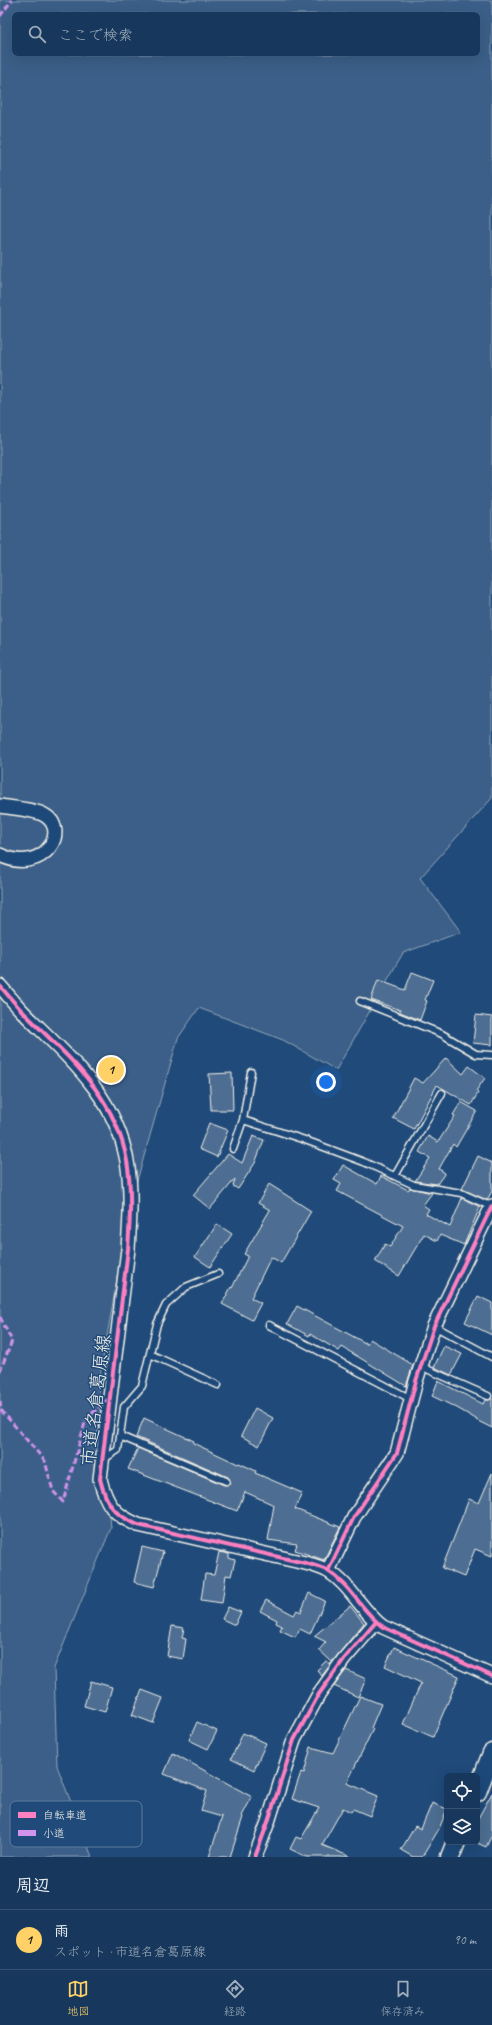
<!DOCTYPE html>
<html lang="ja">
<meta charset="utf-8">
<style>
:root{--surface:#17385c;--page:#203f62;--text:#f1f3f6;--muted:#9eacbb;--line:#365272;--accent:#ffd166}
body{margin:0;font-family:Caveat,"Klee One",sans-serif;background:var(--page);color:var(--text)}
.controls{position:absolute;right:12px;bottom:12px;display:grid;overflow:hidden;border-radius:6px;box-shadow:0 4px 16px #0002}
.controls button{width:36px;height:36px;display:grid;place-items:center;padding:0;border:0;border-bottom:1px solid var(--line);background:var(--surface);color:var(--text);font:20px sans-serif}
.you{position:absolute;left:326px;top:1082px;width:14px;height:14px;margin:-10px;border:3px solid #fff;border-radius:50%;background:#1a73e8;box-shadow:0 0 0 6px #1a73e833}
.badge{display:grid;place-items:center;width:26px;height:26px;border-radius:50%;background:var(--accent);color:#111;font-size:13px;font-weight:700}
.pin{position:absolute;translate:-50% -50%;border:2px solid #fff;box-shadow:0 1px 4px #0006}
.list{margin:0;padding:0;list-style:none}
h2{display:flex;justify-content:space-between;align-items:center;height:52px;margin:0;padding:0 16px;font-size:17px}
h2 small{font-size:13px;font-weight:400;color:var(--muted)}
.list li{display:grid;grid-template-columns:26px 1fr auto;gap:12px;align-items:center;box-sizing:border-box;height:60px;padding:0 16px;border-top:1px solid var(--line)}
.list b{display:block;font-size:15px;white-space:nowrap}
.list p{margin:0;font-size:13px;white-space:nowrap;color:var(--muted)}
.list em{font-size:13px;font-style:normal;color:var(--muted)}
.icon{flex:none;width:22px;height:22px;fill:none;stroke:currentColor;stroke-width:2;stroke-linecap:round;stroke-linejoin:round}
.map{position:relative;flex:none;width:492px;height:1857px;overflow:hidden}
.search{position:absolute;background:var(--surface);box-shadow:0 4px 16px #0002;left:12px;right:12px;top:12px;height:44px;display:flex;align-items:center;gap:10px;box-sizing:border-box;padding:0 14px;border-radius:6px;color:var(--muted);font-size:15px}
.sheet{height:112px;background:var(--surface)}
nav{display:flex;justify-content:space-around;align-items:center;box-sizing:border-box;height:56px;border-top:1px solid var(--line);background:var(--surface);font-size:11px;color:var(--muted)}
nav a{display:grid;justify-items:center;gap:2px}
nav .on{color:var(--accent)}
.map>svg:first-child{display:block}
</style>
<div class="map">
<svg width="492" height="1857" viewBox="0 0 492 1857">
<rect width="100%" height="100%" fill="#1f4a7a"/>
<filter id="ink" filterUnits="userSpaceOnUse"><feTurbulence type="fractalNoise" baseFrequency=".025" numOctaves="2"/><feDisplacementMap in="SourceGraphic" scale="8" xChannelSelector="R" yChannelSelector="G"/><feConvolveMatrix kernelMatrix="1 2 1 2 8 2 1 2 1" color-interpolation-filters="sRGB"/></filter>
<g filter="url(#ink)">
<path fill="#3a5f88" stroke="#97a8b8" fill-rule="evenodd" d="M0 0H492V798L420 878 461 932 403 953 336 1070 283 1040 199 1008 178 1038 130 1205 98 1387 111 1528 54 1668 57 1766 92 1857H0ZM14 14H478V54H14Z"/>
<path fill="#4d6e92" stroke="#f4f1e8" d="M412 972 433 980 425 1000 427 1001 420 1020 400 1012V1010L371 1000 378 980 405 990Z
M476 1015 492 1017V1045L473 1043Z
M446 1058 463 1074 469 1066 485 1078 476 1091 478 1093 471 1105 437 1085 414 1129 393 1118 414 1078 423 1083Z
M232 1073 233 1110H211L209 1074Z
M461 1102 477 1111 456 1147 453 1144 439 1169 445 1173 437 1184 415 1181 430 1158 419 1152 428 1136 438 1142 455 1116 453 1115Z
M209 1123 228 1130 217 1157 199 1149Z
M253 1136 264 1140 255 1163 238 1189 233 1186 235 1179 210 1209 193 1195 228 1154 242 1163Z
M478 1156 492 1163V1191L487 1200 462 1189Z
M343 1165 377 1184 381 1176 408 1190 410 1188 432 1193 423 1205 429 1209 426 1214 450 1227 462 1198 480 1207 464 1245 440 1235 437 1241 424 1234 399 1276 375 1261 385 1244 390 1247 403 1226 337 1191 341 1184 334 1180Z
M269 1184 311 1211 281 1263 271 1257 251 1298 261 1303 252 1320 222 1304 231 1287 232 1288 248 1256 244 1254 270 1210 258 1203Z
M217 1224 232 1234 210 1267 195 1257Z
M478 1296 492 1303V1335L465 1322Z
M297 1306 367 1344 370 1339 413 1365 406 1386 342 1347 339 1351 310 1334 309 1336 287 1324Z
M444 1346 462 1354 451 1375 434 1367Z
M438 1381 483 1404 485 1400H489L492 1398V1428L476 1420V1419L457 1408 432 1396Z
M255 1408 273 1418 259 1446 241 1436Z
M144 1418 194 1441 193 1443 238 1464 239 1463 256 1471 255 1473 302 1493 295 1509 340 1527 324 1560 295 1550 297 1544 268 1540 274 1505 245 1492 237 1511 128 1469 138 1448 224 1485 230 1482 228 1477 136 1437Z
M492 1473V1556L475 1549 464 1577 442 1568 469 1499 479 1503Z
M142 1547 163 1552 154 1587 134 1582Z
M219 1552 229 1554V1558L235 1560 231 1576 226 1575 222 1603 201 1600 205 1574 214 1575Z
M309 1593 325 1601 310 1634 300 1629 295 1637 280 1630 282 1626 276 1623 277 1620 260 1611 266 1600 294 1615 297 1610 301 1612Z
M350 1606 364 1623 332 1662 319 1650 326 1642 314 1636Z
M228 1607 241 1612 235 1625 222 1619Z
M172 1626 184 1628 182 1638 186 1639 183 1659 167 1656Z
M394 1647 459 1676 433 1737 403 1724 421 1683 385 1666Z
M326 1661 331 1664 322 1676 317 1670Z
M346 1670 366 1679 358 1697 334 1686Z
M91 1681 112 1687 105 1712 84 1706Z
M142 1690 163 1698 153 1723 132 1715Z
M360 1696 381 1704 371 1728 373 1729 347 1783 378 1796 370 1816 353 1809 351 1812 343 1808 322 1845 351 1857H307L290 1849 296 1837 301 1839 319 1808 292 1799 301 1772 304 1773 311 1747 333 1753Z
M197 1722 217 1731 208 1749 189 1740Z
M243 1733 266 1743 254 1770 231 1759Z
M173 1753 252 1797 242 1816 243 1817 230 1857H209L222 1817 201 1811 207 1791 164 1774Z
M492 1793V1835L486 1847 477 1843V1820Z
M432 1803 447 1809 439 1829 422 1857H413L401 1850 415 1826 421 1829Z"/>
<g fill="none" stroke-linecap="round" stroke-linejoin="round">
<defs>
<path id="service" d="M360 1001 442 1034 476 1054 492 1055
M251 1072 243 1120 305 1140 364 1162 414 1185 461 1193 492 1207
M233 1149 243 1120
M395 1176 442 1093
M269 1325 411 1399
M434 1326 492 1357
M150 1354 218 1385
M420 1366 488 1396
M120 1436 226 1481
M104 1459 118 1450 124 1407 142 1386 157 1324 166 1305 186 1287 218 1274"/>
<path id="minor" d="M0 806C13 808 28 809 40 813 74 826 45 877 0 855
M0 986C8 995 16 1005 24 1013 69 1058 115 1095 127 1161 132 1190 130 1220 128 1249L100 1479C106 1504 114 1515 138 1525L305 1563C313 1565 321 1567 328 1571 351 1585 362 1612 383 1627L492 1676
M328 1571 354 1517 397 1453 416 1381 434 1326 492 1206
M255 1857 268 1822 294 1740 319 1694 344 1659 376 1622"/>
<path id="secondary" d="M477 1792 492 1753
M450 1857 456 1842"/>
</defs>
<use href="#service" stroke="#f4f1e8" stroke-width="9"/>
<use href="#minor" stroke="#f4f1e8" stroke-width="16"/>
<use href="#secondary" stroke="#f4f1e8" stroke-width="21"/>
<use href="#service" stroke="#1f4a7a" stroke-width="6"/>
<use href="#minor" stroke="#1f4a7a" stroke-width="13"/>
<use href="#secondary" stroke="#1f4a7a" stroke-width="18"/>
<path stroke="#d193ec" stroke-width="3" stroke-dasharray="6 3" stroke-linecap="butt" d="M0 16 12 0
M0 1317 12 1341 0 1371
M0 1401 1 1410 45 1461 53 1491 63 1502 86 1419 109 1398"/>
<defs>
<path id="cycleway" d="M0 986C8 995 16 1005 24 1013 69 1058 115 1095 127 1161 132 1190 130 1220 128 1249L100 1479C106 1504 114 1515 138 1525L305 1563C313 1565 321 1567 328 1571 351 1585 362 1612 383 1627L492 1676
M328 1571 354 1517 397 1453 416 1381 434 1326 492 1206
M255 1857 268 1822 294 1740 319 1694 344 1659 376 1622"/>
</defs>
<use href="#cycleway" stroke="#1f4a7a" stroke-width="6"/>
<use href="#cycleway" stroke="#ff80c0" stroke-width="4"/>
</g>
</g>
<g text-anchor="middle" stroke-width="3" stroke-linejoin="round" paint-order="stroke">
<g font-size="19" fill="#f4f1e8" stroke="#1f4a7a">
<text transform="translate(95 1400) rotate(-83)" y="7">市道名倉葛原線</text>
</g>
</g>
<rect x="10" y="1801" width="132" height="46" rx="6" fill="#1f4a7a" stroke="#5f7c9b" stroke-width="1"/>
<rect x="18" y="1812" width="18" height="6" fill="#ff80c0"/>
<rect x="18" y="1830" width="18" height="6" fill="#d193ec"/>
<g font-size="11" fill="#f4f1e8">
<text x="43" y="1819">自転車道</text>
<text x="43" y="1837">小道</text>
</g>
</svg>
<div class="controls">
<button><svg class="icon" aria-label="locate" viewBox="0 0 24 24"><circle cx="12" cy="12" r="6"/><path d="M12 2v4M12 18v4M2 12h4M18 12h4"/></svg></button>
<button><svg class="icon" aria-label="layers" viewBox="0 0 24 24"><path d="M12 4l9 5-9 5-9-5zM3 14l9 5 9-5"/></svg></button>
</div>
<div class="you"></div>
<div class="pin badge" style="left:111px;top:1070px">1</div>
<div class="search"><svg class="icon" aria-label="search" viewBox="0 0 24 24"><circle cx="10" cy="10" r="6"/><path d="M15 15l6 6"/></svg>ここで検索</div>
</div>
<section class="sheet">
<h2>周辺<small></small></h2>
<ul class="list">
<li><span class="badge">1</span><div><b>雨</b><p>スポット · 市道名倉葛原線</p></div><em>90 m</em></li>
</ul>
</section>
<nav>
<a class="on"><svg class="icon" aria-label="map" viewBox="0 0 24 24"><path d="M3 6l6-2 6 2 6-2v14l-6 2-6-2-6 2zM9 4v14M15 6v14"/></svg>地図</a>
<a><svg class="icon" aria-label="directions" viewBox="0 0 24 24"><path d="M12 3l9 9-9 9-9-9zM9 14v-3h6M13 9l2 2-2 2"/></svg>経路</a>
<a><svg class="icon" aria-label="saved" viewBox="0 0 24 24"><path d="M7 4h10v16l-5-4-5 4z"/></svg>保存済み</a>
</nav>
